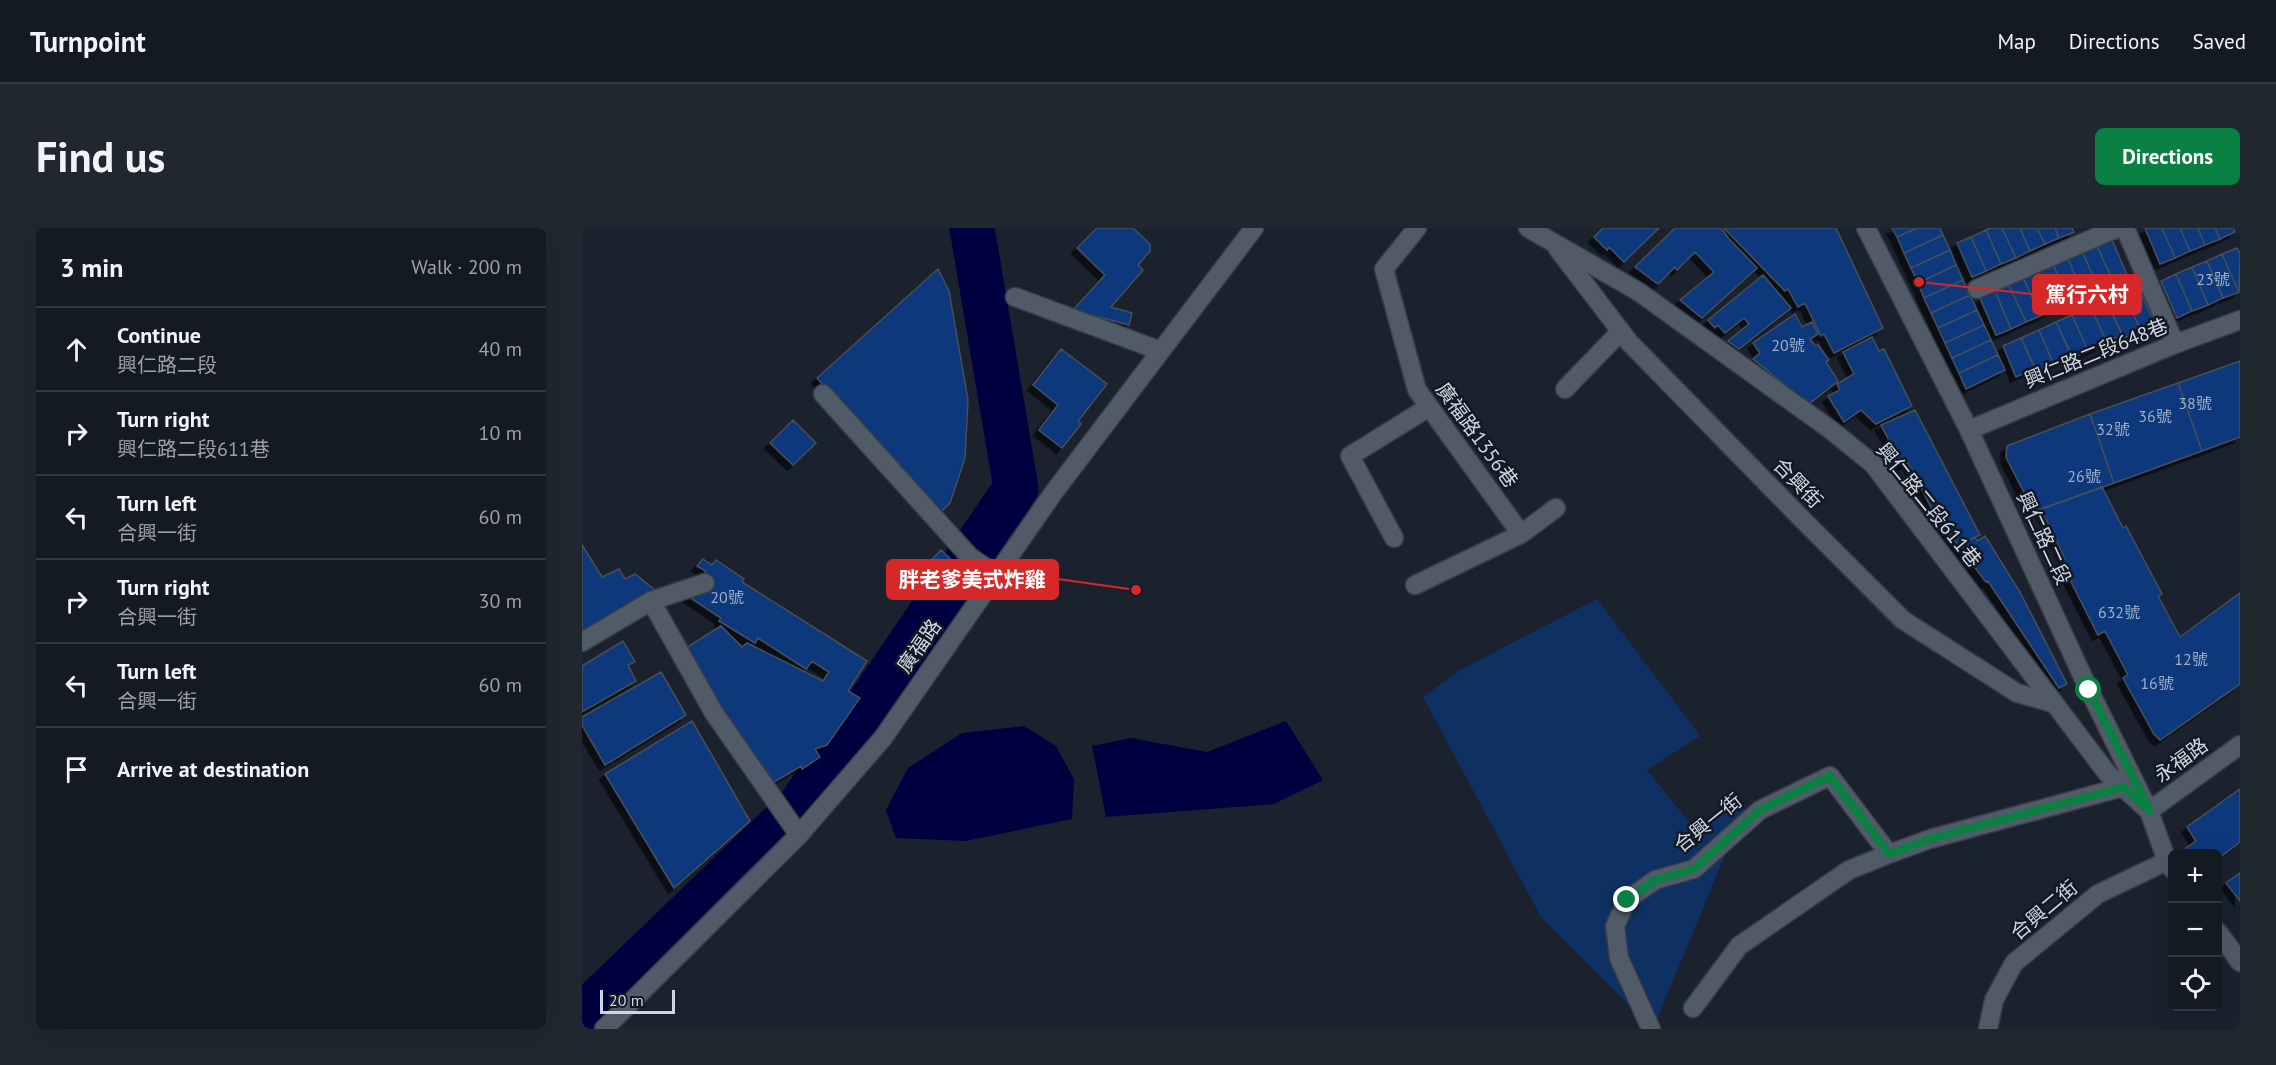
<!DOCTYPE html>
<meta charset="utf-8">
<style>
:root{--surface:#141a22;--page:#21272f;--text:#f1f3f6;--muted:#9da1a5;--line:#333840;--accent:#0b8043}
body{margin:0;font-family:"PT Sans","Noto Sans TC",sans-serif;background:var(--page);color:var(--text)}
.controls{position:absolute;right:18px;bottom:18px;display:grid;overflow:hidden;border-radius:9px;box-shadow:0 6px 24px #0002}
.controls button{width:54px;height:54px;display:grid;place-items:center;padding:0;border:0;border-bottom:2px solid var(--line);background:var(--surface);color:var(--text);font:30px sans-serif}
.scale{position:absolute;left:18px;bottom:15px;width:75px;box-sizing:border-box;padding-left:6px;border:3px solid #d1d6de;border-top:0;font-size:16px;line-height:21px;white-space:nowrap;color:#d1d6de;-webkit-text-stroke:4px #121924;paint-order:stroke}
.stop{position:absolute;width:18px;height:18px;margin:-14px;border:4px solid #0b8043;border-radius:50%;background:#fff}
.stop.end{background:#0b8043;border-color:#fff;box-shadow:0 2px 6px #0008}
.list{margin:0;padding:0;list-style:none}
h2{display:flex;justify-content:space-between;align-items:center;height:78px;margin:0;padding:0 24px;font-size:26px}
h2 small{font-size:20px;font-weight:400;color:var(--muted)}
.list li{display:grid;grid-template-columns:39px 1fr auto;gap:18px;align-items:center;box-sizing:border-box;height:84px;padding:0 24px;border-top:2px solid var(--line)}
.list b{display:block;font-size:22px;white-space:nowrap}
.list p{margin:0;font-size:20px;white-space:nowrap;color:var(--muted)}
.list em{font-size:20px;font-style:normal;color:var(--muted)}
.icon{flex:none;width:33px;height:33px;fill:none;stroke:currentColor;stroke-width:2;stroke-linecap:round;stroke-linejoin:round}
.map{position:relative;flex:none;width:1658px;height:801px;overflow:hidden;border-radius:9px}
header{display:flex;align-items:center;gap:36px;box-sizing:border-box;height:84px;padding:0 30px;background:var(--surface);border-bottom:2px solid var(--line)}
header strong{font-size:28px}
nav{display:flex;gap:33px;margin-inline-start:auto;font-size:21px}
.intro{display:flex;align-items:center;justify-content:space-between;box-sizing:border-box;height:144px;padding:0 36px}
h1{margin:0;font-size:42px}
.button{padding:15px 27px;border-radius:9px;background:var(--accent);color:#fff;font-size:21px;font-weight:700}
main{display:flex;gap:36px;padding:0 36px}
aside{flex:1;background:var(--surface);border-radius:9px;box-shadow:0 6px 24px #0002}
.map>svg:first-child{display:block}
</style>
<header>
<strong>Turnpoint</strong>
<nav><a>Map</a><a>Directions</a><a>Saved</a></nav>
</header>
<div class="intro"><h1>Find us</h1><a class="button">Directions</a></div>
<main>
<aside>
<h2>3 min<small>Walk · 200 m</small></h2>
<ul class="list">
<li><svg class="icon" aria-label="ahead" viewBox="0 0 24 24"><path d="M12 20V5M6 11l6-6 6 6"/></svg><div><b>Continue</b><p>興仁路二段</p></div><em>40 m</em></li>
<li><svg class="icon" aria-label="right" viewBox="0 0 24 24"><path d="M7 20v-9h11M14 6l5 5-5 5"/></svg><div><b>Turn right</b><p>興仁路二段611巷</p></div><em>10 m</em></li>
<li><svg class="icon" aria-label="left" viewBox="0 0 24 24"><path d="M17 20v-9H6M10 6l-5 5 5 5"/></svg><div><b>Turn left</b><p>合興一街</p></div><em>60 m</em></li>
<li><svg class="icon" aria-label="right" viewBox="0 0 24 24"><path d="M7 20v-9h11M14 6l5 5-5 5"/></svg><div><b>Turn right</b><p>合興一街</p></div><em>30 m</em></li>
<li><svg class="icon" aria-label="left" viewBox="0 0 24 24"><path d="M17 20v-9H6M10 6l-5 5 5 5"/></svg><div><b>Turn left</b><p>合興一街</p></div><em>60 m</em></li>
<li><svg class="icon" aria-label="arrive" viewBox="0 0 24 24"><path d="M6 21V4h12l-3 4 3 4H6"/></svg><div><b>Arrive at destination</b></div></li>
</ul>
</aside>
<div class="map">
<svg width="1658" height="801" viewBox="0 0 1658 801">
<defs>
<filter id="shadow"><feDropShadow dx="-5.5" dy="5.5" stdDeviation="0" flood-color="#0009"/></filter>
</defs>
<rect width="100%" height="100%" fill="#1b222e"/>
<path fill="#0f3063" d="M1015 371 1118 508 1065 542 1112 600 1164 576 1071 801 959 689 841 469 878 442Z"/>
<path fill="#000041" d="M704 493 741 552 692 576 524 589 510 518 549 510 625 524Z
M442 498 474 518 492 551 490 591 384 613 314 610 304 582 326 540 380 505Z"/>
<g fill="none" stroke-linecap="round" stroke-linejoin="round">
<path stroke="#000041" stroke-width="45" d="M0 788 218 578 434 260 390 0"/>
</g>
<path fill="#08387b" stroke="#474f5c" stroke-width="1.5" filter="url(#shadow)" d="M515 0H551L568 16V23L556 37 561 42 529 79 550 85 547 97 491 82 523 47 495 20Z
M1021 0H1077L1042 34 1027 19 1025 22 1012 9Z
M1093 0H1139L1147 11 1175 40 1120 90 1098 72 1132 44 1113 24 1095 42 1093 39 1076 56 1053 39Z
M1142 0H1254L1301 100 1252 125 1242 106 1239 108 1223 75 1216 79 1206 61 1203 63Z
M1310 0H1335L1315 9Z
M1335 0H1358L1361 7 1322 25 1315 9Z
M1409 0H1420L1434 30 1419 36 1404 2Z
M1420 0H1438L1448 23 1434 30Z
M1438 0H1455L1463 16 1448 23Z
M1455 0H1473L1477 10 1463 16Z
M1473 0H1490L1492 4 1477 10Z
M1563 0H1580L1593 30 1578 36Z
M1580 0H1598L1608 23 1593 30Z
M1598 0H1616L1623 17 1608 23Z
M1616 0H1633L1638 11 1623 17Z
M1633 0H1651L1653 4 1638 11Z
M1404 2 1419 36 1404 43 1389 9Z
M1361 7 1368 22 1329 40 1322 25Z
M1389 9 1404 43 1390 49 1375 15Z
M1530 12 1546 49 1532 55 1515 18Z
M1515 18 1532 55 1517 62 1501 25Z
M1655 20 1658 26 1657 64 1640 26Z
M1368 22 1374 37 1336 55 1329 40Z
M1501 25 1517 62 1502 68 1486 31Z
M1640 26 1657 64 1641 70 1625 33Z
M1486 31 1502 68 1488 75 1472 38Z
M1625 33 1641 70 1626 77 1610 39Z
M1374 37 1381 52 1342 70 1336 55Z
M1472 38 1488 75 1473 81 1457 44Z
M1610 39 1626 77 1610 83 1594 46Z
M356 41 367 63 386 172 383 230 368 275 358 285 235 150Z
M1457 44 1473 81 1458 88 1442 51Z
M1594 46 1610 83 1595 90 1579 53Z
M1181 47 1209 80 1157 121 1146 113 1167 96 1162 90 1143 105 1136 97 1133 100 1126 92Z
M1442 51 1458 88 1444 94 1427 57Z
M1381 52 1388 67 1349 85 1342 70Z
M1427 57 1444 94 1429 101 1413 63Z
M1555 57 1573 96 1559 103 1541 64Z
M1413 63 1429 101 1414 107 1398 70Z
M1541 64 1559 103 1542 110 1524 72Z
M1388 67 1395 82 1356 100 1349 85Z
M1524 72 1540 107 1525 114 1508 78Z
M1508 78 1525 114 1506 123 1490 87Z
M1395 82 1402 97 1363 115 1356 100Z
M1213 86 1220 99 1230 94 1236 106 1228 111 1233 118 1236 117 1247 132 1244 134 1256 153 1227 176 1171 131 1178 125 1171 115Z
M1490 87 1506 123 1491 130 1474 94Z
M1474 94 1489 127 1471 135 1457 102Z
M1402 97 1409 112 1370 130 1363 115Z
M1457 102 1471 135 1454 143 1439 110Z
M1290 109 1297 123 1302 121 1330 178 1294 196 1279 182 1262 194 1246 168 1258 162 1255 156 1272 146 1261 124Z
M1439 110 1453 140 1434 149 1421 118Z
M1409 112 1416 127 1377 145 1370 130Z
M479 121 525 156 496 193 499 196 480 220 457 202 476 177 451 157Z
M1416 127 1423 142 1384 161 1377 145Z
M1658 133V209L1620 223 1596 155Z
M1596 155 1620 223 1532 255 1508 186Z
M1333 182 1398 307 1376 317 1355 291 1326 235 1320 237 1299 197Z
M1508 186 1532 255 1452 284 1424 229 1425 218Z
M211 192 234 215 211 237 188 215Z
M1520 259 1541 300 1544 298 1580 366 1576 368 1598 409 1658 365V456L1578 512 1572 506 1541 450 1546 447 1523 403 1516 407 1479 334 1483 331 1459 281Z
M1403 308 1438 364 1485 456 1477 460 1406 353 1404 354 1376 317 1393 309 1395 313Z
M0 317 20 349 37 341 43 351 53 346 74 363 0 408Z
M359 322 374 336 349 363 334 348Z
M121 331 130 337 134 332 162 351 160 354 285 433 266 463 278 470 245 517 233 521 238 529 220 541 219 538 187 557 104 420 139 398 160 419 165 415 241 453 247 444 230 433 224 441 176 410 173 415 137 393 139 390 107 369 124 343 115 338Z
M41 413 53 434 46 437 54 453 0 484V438Z
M79 444 104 487 23 537 0 497V489Z
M110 493 168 593 92 660 23 546Z
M1658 561V614L1636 631V626H1608L1604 620 1614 613 1605 599Z
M1658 645V673L1644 655Z"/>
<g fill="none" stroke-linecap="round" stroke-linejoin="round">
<defs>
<path id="minor" d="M835 0 802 41 835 162 939 306
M946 0 1057 64 1249 202 1291 236 1525 545 1567 583
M1284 0 1387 202 1507 462 1567 583 1585 633 1590 641
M1543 0 1593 116
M976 21 1047 114 1218 289 1321 392 1435 465 1471 475
M1395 61 1535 0
M433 69 579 123
M983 161 1039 103
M241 166 388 329 414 347
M1387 202 1593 116 1658 92
M812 310 768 228 847 179
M833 357 939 306 974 280
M69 373 132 485 217 607
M0 414 69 373 123 355
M1567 583 1658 517
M1636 704 1658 734
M1111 780 1157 718 1267 642 1307 626
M22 801 217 607 301 510 472 264 672 0
M1069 801 1037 730 1033 698 1045 672 1073 652 1112 641 1178 582 1248 548 1307 626 1348 611 1541 559
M1406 801 1412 772 1432 735 1516 666 1585 633"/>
</defs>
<use href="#minor" stroke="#373c46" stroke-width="21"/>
<use href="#minor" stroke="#515a67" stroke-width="18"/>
</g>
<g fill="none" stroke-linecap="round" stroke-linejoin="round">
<path stroke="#0b8043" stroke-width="8" d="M1045 672 1073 652 1112 641 1178 582 1248 548 1307 626 1348 611 1542 559 1568 583 1507 462"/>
</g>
<g text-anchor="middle" stroke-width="5" stroke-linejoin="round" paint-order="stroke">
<g font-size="16" fill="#9faec5">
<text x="1631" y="57">23號</text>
<text x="1206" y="123">20號</text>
<text x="1613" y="181">38號</text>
<text x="1573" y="194">36號</text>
<text x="1531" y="207">32號</text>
<text x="1502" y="254">26號</text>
<text x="145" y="375">20號</text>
<text x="1537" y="390">632號</text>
<text x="1609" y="437">12號</text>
<text x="1575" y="461">16號</text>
</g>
<g font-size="20" fill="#d1d6de" stroke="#121924">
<text transform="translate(1514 125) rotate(-22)" y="7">興仁路二段648巷</text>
<text transform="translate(895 207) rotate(54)" y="7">廣福路1356巷</text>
<text transform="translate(1216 255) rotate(46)" y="7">合興街</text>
<text transform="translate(1347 277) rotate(51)" y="7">興仁路二段611巷</text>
<text transform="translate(1462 310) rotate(65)" y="7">興仁路二段</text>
<text transform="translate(337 418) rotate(-55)" y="7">廣福路</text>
<text transform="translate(1599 532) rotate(-36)" y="7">永福路</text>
<text transform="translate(1126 595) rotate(-39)" y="7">合興一街</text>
<text transform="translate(1462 682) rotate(-40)" y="7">合興二街</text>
</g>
</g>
<path fill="none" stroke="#d62828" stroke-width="2" d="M1337 54L1451 66M554 362L476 351"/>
<g fill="#d62828" stroke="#121924" stroke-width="2">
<circle cx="1337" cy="54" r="6"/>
<circle cx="554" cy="362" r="6"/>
</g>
<g fill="#d62828" stroke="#d62828" stroke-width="2">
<rect x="1451" y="47" width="108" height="39" rx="6"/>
<rect x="305" y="332" width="171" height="39" rx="6"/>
</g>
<g font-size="21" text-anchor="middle" font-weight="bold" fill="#fff">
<text x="1505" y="74">篤行六村</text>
<text x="390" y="359">胖老爹美式炸雞</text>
</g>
</svg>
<div class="controls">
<button>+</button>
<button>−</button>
<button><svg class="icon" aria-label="locate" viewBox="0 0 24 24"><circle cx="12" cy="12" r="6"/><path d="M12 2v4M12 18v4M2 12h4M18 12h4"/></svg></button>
</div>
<div class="scale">20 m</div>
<div class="stop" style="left:1507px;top:462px"></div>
<div class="stop end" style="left:1045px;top:672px"></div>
</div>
</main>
